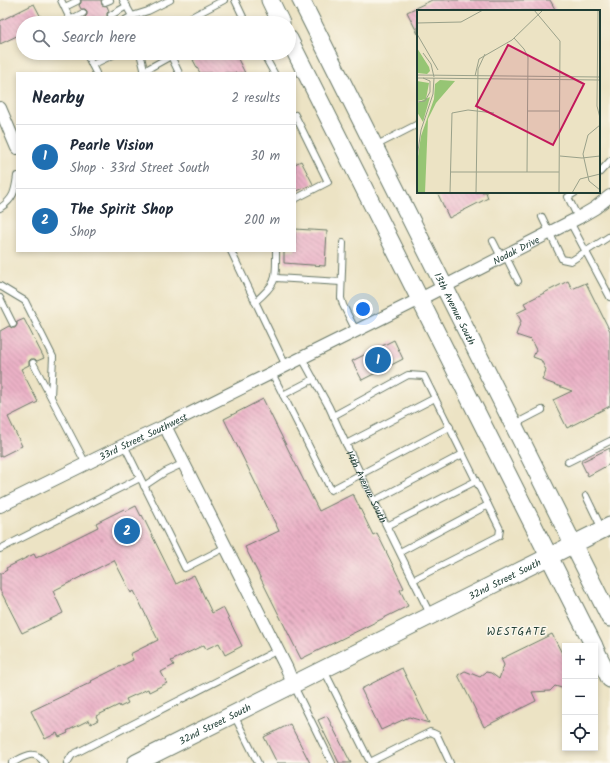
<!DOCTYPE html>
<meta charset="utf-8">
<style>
:root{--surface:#fff;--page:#f2f2f3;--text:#1f2937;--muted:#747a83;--line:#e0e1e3;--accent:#1f6fb2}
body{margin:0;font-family:Kalam,sans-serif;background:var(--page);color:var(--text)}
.controls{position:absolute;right:12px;bottom:12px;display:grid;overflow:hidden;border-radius:0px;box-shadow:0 2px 6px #0003}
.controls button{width:36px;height:36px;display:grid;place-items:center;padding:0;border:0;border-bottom:1px solid var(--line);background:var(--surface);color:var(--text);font:20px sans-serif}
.you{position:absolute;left:363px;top:309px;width:14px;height:14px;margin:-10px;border:3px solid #fff;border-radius:50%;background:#1a73e8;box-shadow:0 0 0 6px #1a73e833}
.badge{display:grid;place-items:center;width:26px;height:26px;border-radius:50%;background:var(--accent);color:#fff;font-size:13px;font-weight:700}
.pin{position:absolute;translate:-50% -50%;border:2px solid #fff;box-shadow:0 1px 4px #0006}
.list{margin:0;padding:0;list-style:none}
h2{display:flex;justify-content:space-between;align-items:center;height:52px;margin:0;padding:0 16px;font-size:17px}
h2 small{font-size:13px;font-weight:400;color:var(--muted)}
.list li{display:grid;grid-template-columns:26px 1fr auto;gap:12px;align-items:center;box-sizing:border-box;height:64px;padding:0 16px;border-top:1px solid var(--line)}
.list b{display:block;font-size:15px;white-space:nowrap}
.list p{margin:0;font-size:13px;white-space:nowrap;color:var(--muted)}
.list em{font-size:13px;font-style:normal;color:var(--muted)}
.icon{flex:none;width:22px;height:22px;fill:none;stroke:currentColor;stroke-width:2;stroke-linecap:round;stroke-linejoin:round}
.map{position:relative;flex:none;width:610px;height:763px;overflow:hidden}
.search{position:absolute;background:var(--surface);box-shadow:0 2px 6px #0003;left:16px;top:16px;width:280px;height:44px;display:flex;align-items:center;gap:10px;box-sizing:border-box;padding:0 14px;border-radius:22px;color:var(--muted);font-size:15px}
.panel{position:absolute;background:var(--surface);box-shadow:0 2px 6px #0003;left:16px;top:72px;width:280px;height:180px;border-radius:0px}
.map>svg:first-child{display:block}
</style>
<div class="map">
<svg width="610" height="763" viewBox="0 0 610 763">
<defs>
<pattern id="building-back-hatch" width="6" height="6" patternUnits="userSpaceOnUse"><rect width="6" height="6" fill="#ebb1c6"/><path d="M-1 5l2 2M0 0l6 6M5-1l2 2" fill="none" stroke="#be91a2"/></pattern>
</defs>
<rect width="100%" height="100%" fill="#fbf7ec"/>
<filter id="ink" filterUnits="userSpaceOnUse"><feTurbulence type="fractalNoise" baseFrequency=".025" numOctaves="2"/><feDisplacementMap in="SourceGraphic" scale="8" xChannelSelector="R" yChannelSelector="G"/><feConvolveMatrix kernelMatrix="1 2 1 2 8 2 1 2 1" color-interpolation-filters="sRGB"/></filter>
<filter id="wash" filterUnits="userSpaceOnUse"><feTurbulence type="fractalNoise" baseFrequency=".012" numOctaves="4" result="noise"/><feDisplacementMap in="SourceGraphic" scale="16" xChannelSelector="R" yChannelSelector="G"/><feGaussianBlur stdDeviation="0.9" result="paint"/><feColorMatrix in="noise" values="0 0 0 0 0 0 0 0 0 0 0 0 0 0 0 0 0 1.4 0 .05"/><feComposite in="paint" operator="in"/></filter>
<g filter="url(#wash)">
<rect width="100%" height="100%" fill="#ece3c4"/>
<g id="blocks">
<path fill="url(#building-back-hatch)" d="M81 0H101L102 5 107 6 109 11 107 13V18L111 19H113L116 23H88L85 17 87 15V11L85 9H81L79 5 81 3Z
M432 0H550L556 11H418V34L407 12Z
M34 4 44 23H23V33L0 44V21Z
M207 53H235L245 73H200L193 60Z
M301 161 313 184 295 192V164Z
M437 192H486L488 198 449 218Z
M295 229 327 231 325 266 284 263V251H295Z
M568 281 572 289 586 283 610 331V406L567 428 553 400 572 391 542 380 546 370 541 360 533 357 536 350 531 340 516 335 521 321 517 313 527 308 524 303Z
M24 319 44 358 37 361 35 359H31L29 361V365L21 369 38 402 8 417 22 446 0 457V331L9 326 12 328H15L17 325V322Z
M394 340 403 359 362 380 352 361Z
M263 399 319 511 353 494 373 535 377 533 404 588 400 590 408 606 301 659 245 547 279 531 224 419Z
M610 448V464L588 476 581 462Z
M136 506 141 516 142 515 176 584 194 575 212 613 223 607 242 646 225 655 219 643 206 649 204 645 171 661 174 665 161 672 167 683 149 692 148 689 126 699 128 703 120 707 119 705 96 716 98 720 91 724 89 720 67 731 68 733 59 737 57 733 45 739 31 711 92 682 91 681 133 660 130 654 158 640 134 591 131 593 114 560 53 591 63 613 22 633 0 590V574L7 570 6 568 34 554 36 558 98 527 96 523 124 509 126 511Z
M552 634 565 659V689L555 686 550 691 532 692 536 701 484 727 458 675 465 671 480 677 486 672 491 673 499 679 504 665 501 659Z
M402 668 429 723 409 717 381 730 361 689Z
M327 716 351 763H339L318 720Z
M290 724 310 763H277L264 737Z"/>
</g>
</g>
<g filter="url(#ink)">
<use href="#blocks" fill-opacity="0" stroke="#677766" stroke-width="1"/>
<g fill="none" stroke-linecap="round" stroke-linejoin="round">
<defs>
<g id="lane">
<path d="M61 0 72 23"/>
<path d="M235 0 244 19"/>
<path d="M105 2 110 0"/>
<path d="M65 7 77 1"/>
<path d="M111 15 127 6"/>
<path d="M70 20 83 13"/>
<path d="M120 23 132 16 123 0"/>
<path d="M134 23 132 16 148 11 170 0"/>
<path d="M180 23 224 0"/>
<path d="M236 23 244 19 247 23"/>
<path d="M86 53 96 73"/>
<path d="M140 53 145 73"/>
<path d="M177 53 171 56 179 73"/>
<path d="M263 53 274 73"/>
<path d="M92 65 117 53"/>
<path d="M144 71 171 56"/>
<path d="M295 115 328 182 295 199"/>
<path d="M375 146 418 124"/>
<path d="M599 173 610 161"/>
<path d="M576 192 568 197 578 218"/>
<path d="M0 208C14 199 15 191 17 176"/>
<path d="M542 217 562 259 571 261 610 236"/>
<path d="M570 222 610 297"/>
<path d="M493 241 501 257"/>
<path d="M343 243 341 298 343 305 356 331"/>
<path d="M231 251 286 366"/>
<path d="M505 255 518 281"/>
<path d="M276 278 341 282"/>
<path d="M0 286 25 301 53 357 51 396"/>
<path d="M0 298 13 324"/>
<path d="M255 302C278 282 276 280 276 251"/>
<path id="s1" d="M302 358 329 407 346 444 430 614"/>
<path d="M33 363 86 464"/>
<path d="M272 373 331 490 450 427"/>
<path d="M283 395 314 379"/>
<path d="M333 416 408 375 424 376 500 529 499 536 413 580"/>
<path d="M515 424 542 410"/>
<path d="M346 444 435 398"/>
<path d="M124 445 185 568 226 547"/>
<path d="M568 462 610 441"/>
<path d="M144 486 165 472 184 463"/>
<path d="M586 496 602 529"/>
<path d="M374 501 463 454"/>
<path d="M387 526 476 481"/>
<path d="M0 549 140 478"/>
<path d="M400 552 488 505"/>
<path d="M324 670 370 762 430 732 433 733 437 735 450 763"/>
<path d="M294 686 332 763"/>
<path d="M234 715 258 763"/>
<path d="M12 763C24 757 35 748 44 763"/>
<path d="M67 763 72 755 278 650"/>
</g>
<g id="street">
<path d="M0 108 17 148"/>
<path d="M165 426 287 669 293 684"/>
<path id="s2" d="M0 506 124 445 165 426 420 299 578 218 595 208 610 196"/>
</g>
<g id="secondary">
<path d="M270 0 281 23"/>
<path id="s3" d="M301 0 610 618"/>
<path d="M289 39 594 646"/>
<path d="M595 649 610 679"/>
<path id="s4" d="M136 763 610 526"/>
</g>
</defs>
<use href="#lane" stroke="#677766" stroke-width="8"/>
<use href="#street" stroke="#677766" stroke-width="14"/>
<use href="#secondary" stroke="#677766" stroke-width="19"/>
<use href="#lane" stroke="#fff" stroke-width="6"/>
<use href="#street" stroke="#fff" stroke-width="12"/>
<use href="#secondary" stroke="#fff" stroke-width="17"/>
</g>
</g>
<g text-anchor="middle" stroke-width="3" stroke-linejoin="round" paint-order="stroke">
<g font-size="10" fill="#1f3d34" stroke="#fbf7ec">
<text dy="4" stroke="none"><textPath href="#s2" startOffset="576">Nodak Drive</textPath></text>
<text dy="4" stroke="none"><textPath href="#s3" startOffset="345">13th Avenue South</textPath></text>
<text dy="4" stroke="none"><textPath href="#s2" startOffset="159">33rd Street Southwest</textPath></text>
<text dy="4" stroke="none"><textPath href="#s1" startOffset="144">14th Avenue South</textPath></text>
<text dy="4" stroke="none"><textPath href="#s4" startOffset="412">32nd Street South</textPath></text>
<text dy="4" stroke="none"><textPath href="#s4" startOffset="88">32nd Street South</textPath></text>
</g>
<g font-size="11" letter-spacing="1" fill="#1f3d34" stroke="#fbf7ec">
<text x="517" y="635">WESTGATE</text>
</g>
</g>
<g transform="translate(417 10)">
<rect width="183" height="183" fill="#ece3c4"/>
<path d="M0 38 12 57 13 61 10 64 0 63ZM23 70 38 71 19 93 11 109 8 183H0V153L4 126 17 89 18 74ZM0 71 12 73 9 89 0 91ZM13 87 6 112 0 102V93Z" fill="#96c574"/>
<path fill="none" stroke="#9aa18a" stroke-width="1" d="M117 0 143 31 142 183M181 0 180 96 183 108M0 13 44 12 66 0M0 24 21 60M97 28 107 39 111 47 110 162M6 43 14 54 17 67M0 65 183 67M58 66 62 49 95 30 126 0M0 68 183 70M0 92 8 91 13 82V71L6 68M111 101H143M183 115 171 125 166 144 172 171 183 180M143 146 165 148 183 146M0 148 4 120 16 84 17 68M33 162H142M33 183 35 103 51 100 77 103M59 183 61 59 68 44M155 183 163 169 183 164"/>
<path fill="#c2185b" fill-opacity="0.15" stroke="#c2185b" stroke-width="2" d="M91 35 167 74 136 135 59 96Z"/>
<rect width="183" height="183" fill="none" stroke="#1f3d34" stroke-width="2"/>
</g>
</svg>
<div class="controls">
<button>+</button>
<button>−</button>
<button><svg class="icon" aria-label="locate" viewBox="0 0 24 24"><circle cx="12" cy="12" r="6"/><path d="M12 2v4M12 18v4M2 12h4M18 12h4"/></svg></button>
</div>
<div class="you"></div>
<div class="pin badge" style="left:378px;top:360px">1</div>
<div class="pin badge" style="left:127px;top:531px">2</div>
<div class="search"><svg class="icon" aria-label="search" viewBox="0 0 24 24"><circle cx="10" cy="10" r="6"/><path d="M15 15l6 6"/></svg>Search here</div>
<section class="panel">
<h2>Nearby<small>2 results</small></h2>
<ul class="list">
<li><span class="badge">1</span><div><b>Pearle Vision</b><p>Shop · 33rd Street South</p></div><em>30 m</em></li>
<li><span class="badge">2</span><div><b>The Spirit Shop</b><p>Shop</p></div><em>200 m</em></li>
</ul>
</section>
</div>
